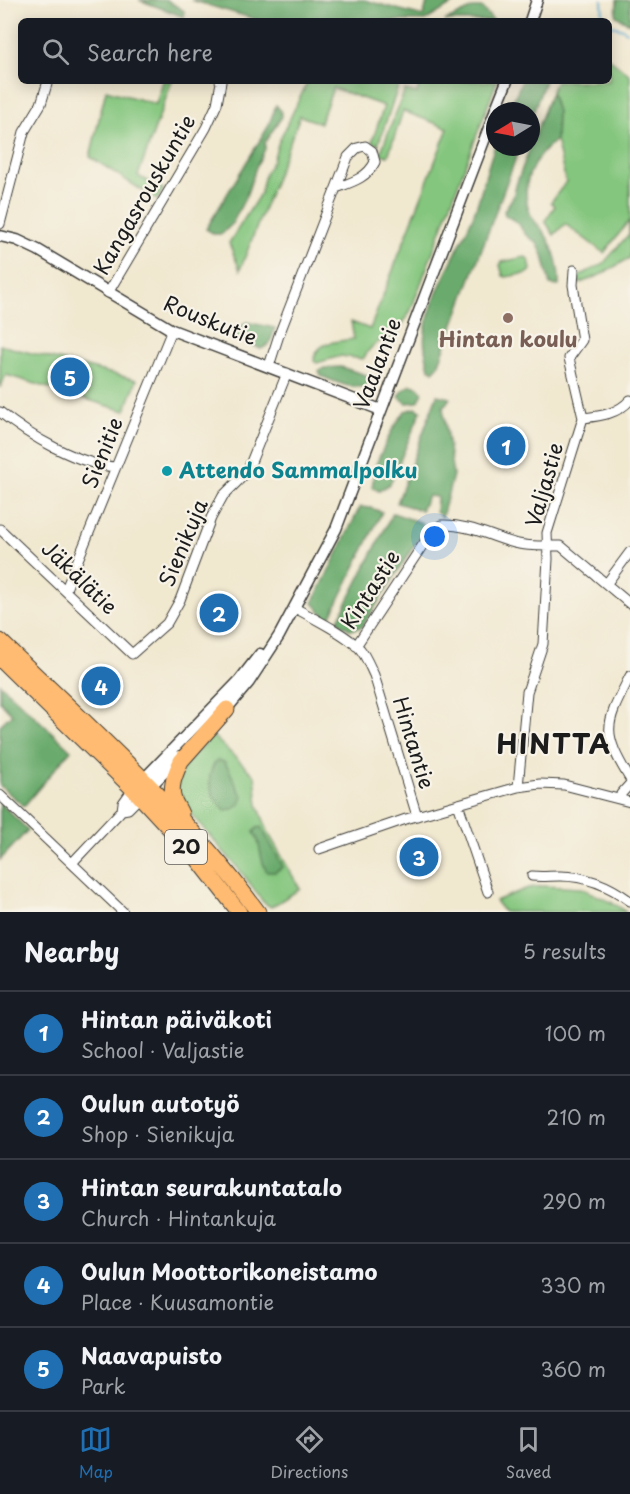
<!DOCTYPE html>
<meta charset="utf-8">
<style>
:root{--surface:#171b24;--page:#242831;--text:#f1f3f6;--muted:#9ea1a6;--line:#363941;--accent:#1f6fb2}
body{margin:0;font-family:"Playpen Sans",sans-serif;background:var(--page);color:var(--text)}
.compass{position:absolute;left:486px;top:102px;width:54px;height:54px;border-radius:50%;background:var(--surface);box-shadow:0 3px 15px #0003;rotate:260deg}
.you{position:absolute;left:435px;top:537px;width:21px;height:21px;margin:-15px;border:4px solid #fff;border-radius:50%;background:#1a73e8;box-shadow:0 0 0 9px #1a73e833}
.badge{display:grid;place-items:center;width:39px;height:39px;border-radius:50%;background:var(--accent);color:#fff;font-size:20px;font-weight:700}
.pin{position:absolute;translate:-50% -50%;border:3px solid #fff;box-shadow:0 2px 6px #0006}
.list{margin:0;padding:0;list-style:none}
h2{display:flex;justify-content:space-between;align-items:center;height:78px;margin:0;padding:0 24px;font-size:26px}
h2 small{font-size:20px;font-weight:400;color:var(--muted)}
.list li{display:grid;grid-template-columns:39px 1fr auto;gap:18px;align-items:center;box-sizing:border-box;height:84px;padding:0 24px;border-top:2px solid var(--line)}
.list b{display:block;font-size:22px;white-space:nowrap}
.list p{margin:0;font-size:20px;white-space:nowrap;color:var(--muted)}
.list em{font-size:20px;font-style:normal;color:var(--muted)}
.icon{flex:none;width:33px;height:33px;fill:none;stroke:currentColor;stroke-width:2;stroke-linecap:round;stroke-linejoin:round}
.map{position:relative;flex:none;width:630px;height:912px;overflow:hidden}
.search{position:absolute;background:var(--surface);box-shadow:0 3px 15px #0003;left:18px;right:18px;top:18px;height:66px;display:flex;align-items:center;gap:15px;box-sizing:border-box;padding:0 21px;border-radius:9px;color:var(--muted);font-size:22px}
.sheet{height:498px;background:var(--surface)}
nav{display:flex;justify-content:space-around;align-items:center;box-sizing:border-box;height:84px;border-top:2px solid var(--line);background:var(--surface);font-size:16px;color:var(--muted)}
nav a{display:grid;justify-items:center;gap:3px}
nav .on{color:var(--accent)}
.map>svg:first-child{display:block}
</style>
<div class="map">
<svg width="630" height="912" viewBox="0 0 630 912">
<rect width="100%" height="100%" fill="#f7f3e8"/>
<filter id="ink" filterUnits="userSpaceOnUse"><feTurbulence type="fractalNoise" baseFrequency=".0167" numOctaves="2"/><feDisplacementMap in="SourceGraphic" scale="12" xChannelSelector="R" yChannelSelector="G"/><feConvolveMatrix kernelMatrix="1 2 1 2 8 2 1 2 1" color-interpolation-filters="sRGB"/></filter>
<filter id="wash" filterUnits="userSpaceOnUse"><feTurbulence type="fractalNoise" baseFrequency=".008" numOctaves="4" result="noise"/><feDisplacementMap in="SourceGraphic" scale="24" xChannelSelector="R" yChannelSelector="G"/><feGaussianBlur stdDeviation="1.35" result="paint"/><feColorMatrix in="noise" values="0 0 0 0 0 0 0 0 0 0 0 0 0 0 0 0 0 1.4 0 .05"/><feComposite in="paint" operator="in"/></filter>
<g filter="url(#wash)">
<rect width="100%" height="100%" fill="#f1e8d0"/>
<path fill="#84c67e" stroke="#50714d" stroke-width="1.5" d="M609 58 630 75V258L598 276 578 284 577 277 603 264 629 234V221L604 253 565 224 554 235 545 221 555 206 551 202 566 182 556 140 557 112 551 92 556 81H609Z
M163 81H172L138 176 163 189 157 200 90 157 106 90 156 104Z
M308 81H400L378 145 372 142 384 106 333 88 320 123 300 116 240 270 229 243 260 194 265 174 273 160 279 141Z
M410 81H497L411 310 395 337 378 342 369 350 363 359 341 356 317 363 314 361C316 340 337 342 354 339L351 322 370 329 448 128 403 111 388 156 380 154 405 90 417 93 419 85Z
M525 257 529 259 531 270 528 273 506 277 503 276 500 265 502 262Z
M0 345 137 380 125 411 6 375 0 388Z
M213 736 255 776 258 805 268 832 300 889 271 907 263 902 243 874 179 800C173 769 193 756 213 736Z
M543 886 581 888 611 902 627 912H504L495 901 528 888Z"/>
<path fill="#6bab6d" stroke="#446444" stroke-width="1.5" d="M139 0H167L184 11V17Z
M191 0H364L423 16 428 0H459L425 21H261Z
M617 0H630V24L616 16Z
M473 8H482L494 21H445Z
M522 81H545L531 118V111H508Z
M551 92 557 112 556 140C533 158 519 184 530 214 533 221 540 226 544 232 554 248 560 267 559 286L550 285 543 255 537 243 525 234 518 223 505 215 504 211 513 197 517 182Z
M276 105 281 111V118L265 142V149L256 167 247 194 232 224 222 234H214L206 229 268 127Z
M495 146 520 147 438 366 433 371 429 368C426 356 423 344 425 332 430 297 459 250 473 216 482 194 486 169 495 146Z
M246 322 275 328C272 337 271 345 261 349L229 336Z
M341 367 372 377 376 381C359 394 339 383 321 376L319 371 324 368Z
M411 385 418 387 423 393 418 402 407 403 399 397 403 390Z
M437 395 450 398 443 408 453 475 442 517 436 512 437 497 428 496 421 510 397 503Z
M416 408 421 411 390 484 379 491 372 487 376 464 392 430 405 411Z
M360 507 371 508 382 512 331 616 327 618 313 603Z
M393 513 422 523 423 532 362 627 351 630 337 622Z
M0 684 71 750 24 806 0 786V725L12 714 0 701Z
M217 760 224 762C233 773 233 784 243 796L240 804 233 809 225 810C209 796 204 777 217 760Z
M0 803 28 830 0 860Z
M261 827 283 867 275 872H267C261 862 261 852 258 841 258 838 255 835 254 832L257 828Z"/>
<g fill="none" stroke-linecap="round" stroke-linejoin="round">
<path stroke="#58a9d2" stroke-width="2" d="M602 0 603 21
M609 25 623 29 627 32"/>
</g>
</g>
<g filter="url(#ink)">
<g fill="none" stroke-linecap="round" stroke-linejoin="round">
<defs>
<path id="minor" d="M0 224 24 132 41 104 48 81
M108 293 206 128 217 104 221 82 220 81
M269 366 279 335 348 157 357 148 365 146 372 151 375 162C367 178 352 182 336 188
M0 412C29 436 79 465 116 467
M583 418C600 416 618 414 630 400
M0 529 132 654 167 623 180 600 211 518 223 496 247 472 287 373
M607 583 630 552
M66 589 172 330
M295 608C313 618 346 634 360 649 366 656 370 667 374 675L417 816
M356 646 428 537 441 525C467 524 490 536 514 543 529 547 546 546 561 546L630 604
M630 676C606 724 600 730 630 779
M518 787 527 692 543 644 548 559 547 533 583 418 569 358 582 340 573 285 574 270
M0 795 123 912
M621 798V794L630 784
M458 804 488 892
M122 810 123 803 133 789
M319 849 406 819 518 787 540 784 564 785 630 802
M72 863 122 810 128 809 140 797
M532 876C541 877 550 876 560 876 586 876 610 886 630 901"/>
<path id="tertiary" d="M530 21 537 0
M495 111 507 81
M0 236 17 240 38 250 172 330 381 410
M223 713 249 682 279 636 336 529 495 112
M140 783 239 681 260 654
M147 790 180 756"/>
<path id="trunk" d="M0 641C90 727 184 811 258 912
M0 659 133 789 196 857 239 912
M181 814C179 809 176 805 174 800 169 786 176 773 181 761L227 709"/>
</defs>
<use href="#minor" stroke="#3c3b37" stroke-width="11"/>
<use href="#tertiary" stroke="#3c3b37" stroke-width="13"/>
<use href="#trunk" stroke="#3c3b37" stroke-width="17"/>
<use href="#minor" stroke="#fff" stroke-width="9"/>
<use href="#tertiary" stroke="#fff" stroke-width="10"/>
<use href="#trunk" stroke="#febb71" stroke-width="15"/>
</g>
</g>
<circle fill="#8d6e63" stroke="#f7f3e8" stroke-width="2" cx="508" cy="318" r="6"/>
<circle fill="#0f9aa8" stroke="#f7f3e8" stroke-width="2" cx="167" cy="471" r="6"/>
<g text-anchor="middle" stroke-width="4.5" stroke-linejoin="round" paint-order="stroke">
<rect fill="#f7f3e8" stroke="#5e5c59" stroke-width="1.5" x="165" y="830" width="42" height="34" rx="4.5"/>
<g font-size="20" font-weight="bold" fill="#1c1c1c">
<text x="186" y="854">20</text>
</g>
<g font-size="21" fill="#1c1c1c" stroke="#f7f3e8">
<text transform="translate(145 195) rotate(-60)" y="7">Kangasrouskuntie</text>
<text transform="translate(210 321) rotate(22)" y="7">Rouskutie</text>
<text transform="translate(378 364) rotate(-69)" y="7">Vaalantie</text>
<text transform="translate(103 453) rotate(-68)" y="7">Sienitie</text>
<text transform="translate(545 485) rotate(-74)" y="7">Valjastie</text>
<text transform="translate(184 543) rotate(-67)" y="7">Sienikuja</text>
<text transform="translate(79 578) rotate(44)" y="7">Jäkälätie</text>
<text transform="translate(371 590) rotate(-57)" y="7">Kintastie</text>
<text transform="translate(413 743) rotate(73)" y="7">Hintantie</text>
</g>
<g font-size="21" font-weight="bold" fill="#785e54" stroke="#f7f3e8">
<text x="508" y="347">Hintan koulu</text>
</g>
<g font-size="21" font-weight="bold" fill="#0d838f" stroke="#f7f3e8" text-anchor="start">
<text x="179" y="478">Attendo Sammalpolku</text>
</g>
<g font-size="27" font-weight="bold" letter-spacing="1.5" fill="#1c1c1c" stroke="#f7f3e8">
<text x="554" y="754">HINTTA</text>
</g>
</g>
</svg>
<svg class="compass" viewBox="-18 -18 36 36"><path d="M0-13l5 13h-10z" fill="#e53935"/><path d="M0 13l5-13h-10z" fill="#9ea1a6"/></svg>
<div class="you"></div>
<div class="pin badge" style="left:506px;top:446px">1</div>
<div class="pin badge" style="left:219px;top:613px">2</div>
<div class="pin badge" style="left:419px;top:857px">3</div>
<div class="pin badge" style="left:101px;top:686px">4</div>
<div class="pin badge" style="left:70px;top:377px">5</div>
<div class="search"><svg class="icon" aria-label="search" viewBox="0 0 24 24"><circle cx="10" cy="10" r="6"/><path d="M15 15l6 6"/></svg>Search here</div>
</div>
<section class="sheet">
<h2>Nearby<small>5 results</small></h2>
<ul class="list">
<li><span class="badge">1</span><div><b>Hintan päiväkoti</b><p>School · Valjastie</p></div><em>100 m</em></li>
<li><span class="badge">2</span><div><b>Oulun autotyö</b><p>Shop · Sienikuja</p></div><em>210 m</em></li>
<li><span class="badge">3</span><div><b>Hintan seurakuntatalo</b><p>Church · Hintankuja</p></div><em>290 m</em></li>
<li><span class="badge">4</span><div><b>Oulun Moottorikoneistamo</b><p>Place · Kuusamontie</p></div><em>330 m</em></li>
<li><span class="badge">5</span><div><b>Naavapuisto</b><p>Park</p></div><em>360 m</em></li>
</ul>
</section>
<nav>
<a class="on"><svg class="icon" aria-label="map" viewBox="0 0 24 24"><path d="M3 6l6-2 6 2 6-2v14l-6 2-6-2-6 2zM9 4v14M15 6v14"/></svg>Map</a>
<a><svg class="icon" aria-label="directions" viewBox="0 0 24 24"><path d="M12 3l9 9-9 9-9-9zM9 14v-3h6M13 9l2 2-2 2"/></svg>Directions</a>
<a><svg class="icon" aria-label="saved" viewBox="0 0 24 24"><path d="M7 4h10v16l-5-4-5 4z"/></svg>Saved</a>
</nav>
